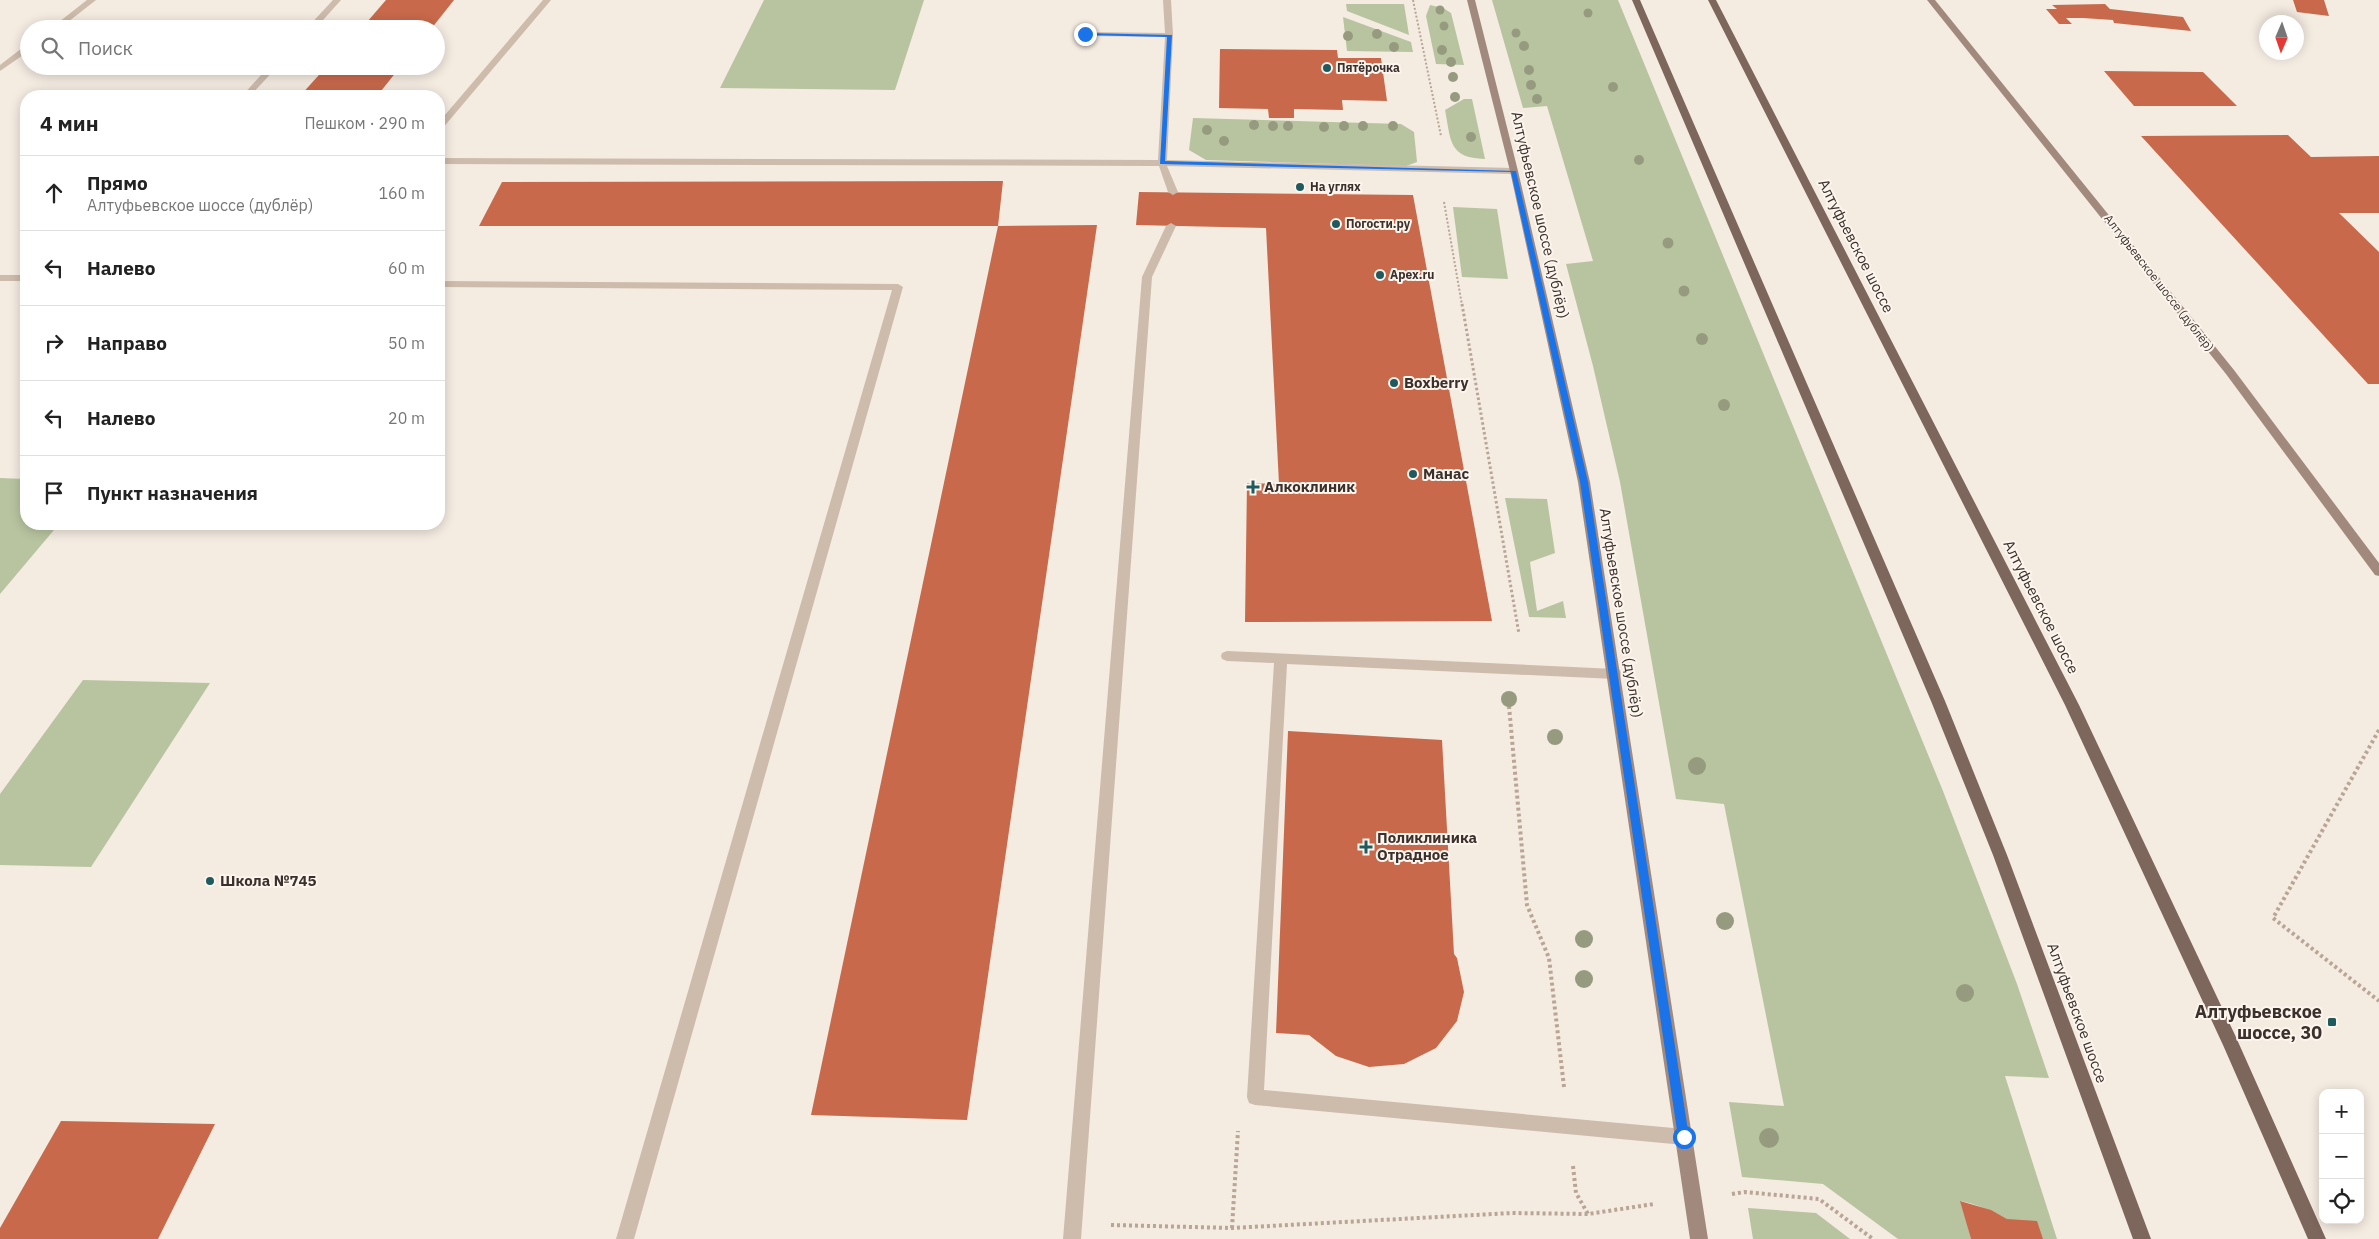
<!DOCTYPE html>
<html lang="ru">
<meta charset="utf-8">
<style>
:root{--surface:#fff;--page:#f6f6f6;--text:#222;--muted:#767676;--line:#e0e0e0}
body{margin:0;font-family:"IBM Plex Sans",sans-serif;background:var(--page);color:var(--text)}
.controls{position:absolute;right:15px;bottom:15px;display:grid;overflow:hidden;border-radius:10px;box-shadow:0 2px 12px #0003}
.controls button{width:45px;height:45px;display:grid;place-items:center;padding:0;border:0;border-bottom:1px solid var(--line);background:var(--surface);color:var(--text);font:25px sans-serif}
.compass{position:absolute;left:2259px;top:15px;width:45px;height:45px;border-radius:50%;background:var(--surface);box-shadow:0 2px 12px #0003;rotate:182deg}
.stop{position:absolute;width:15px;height:15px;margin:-11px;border:4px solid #1a73e8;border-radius:50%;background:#fff}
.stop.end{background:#1a73e8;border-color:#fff;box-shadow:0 1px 5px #0008}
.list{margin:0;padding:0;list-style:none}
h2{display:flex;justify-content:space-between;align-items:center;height:65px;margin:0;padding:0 20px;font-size:21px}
h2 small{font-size:16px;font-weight:400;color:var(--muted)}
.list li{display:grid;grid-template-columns:32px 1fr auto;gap:15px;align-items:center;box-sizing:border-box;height:75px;padding:0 20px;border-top:1px solid var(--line)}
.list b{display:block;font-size:19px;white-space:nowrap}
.list p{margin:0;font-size:16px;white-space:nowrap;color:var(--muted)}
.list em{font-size:16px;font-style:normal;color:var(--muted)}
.icon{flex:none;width:28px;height:28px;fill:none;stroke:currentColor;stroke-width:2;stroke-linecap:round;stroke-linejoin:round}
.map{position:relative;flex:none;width:2379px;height:1239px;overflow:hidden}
.search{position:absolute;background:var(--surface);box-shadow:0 2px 12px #0003;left:20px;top:20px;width:425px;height:55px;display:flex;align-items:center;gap:12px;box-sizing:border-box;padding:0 18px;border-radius:28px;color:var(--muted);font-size:19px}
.panel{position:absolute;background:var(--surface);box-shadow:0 2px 12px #0003;left:20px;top:90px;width:425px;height:440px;border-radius:20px}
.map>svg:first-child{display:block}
</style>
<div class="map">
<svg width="2379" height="1239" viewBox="0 0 2379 1239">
<rect width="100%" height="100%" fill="#f4ebe1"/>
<path fill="#b8c4a0" d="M764 0H924L895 90 720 88Z
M1492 0H1618L1943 791 2017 984 2049 1078 2005 1076 2057 1239H2032C2012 1219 1988 1207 1961 1201L1971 1239H1898L1823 1184 1742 1177 1729 1102 1784 1106 1724 804 1676 799 1620 482 1593 366 1566 264 1593 261 1547 106 1523 108Z
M1346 4H1404L1409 35 1347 11Z
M1430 5 1443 8 1451 13 1464 65 1436 64 1426 16Z
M1343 17 1411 42 1413 52 1347 51Z
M1464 99H1472L1485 159C1448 158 1451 140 1445 110Z
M1193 118 1401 124 1414 132 1417 162 1406 166 1206 160 1189 150Z
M1453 207 1497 209 1508 279 1462 277Z
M0 478 26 479V524H59L0 594Z
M1505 498 1547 499 1555 553 1530 562 1537 611 1563 601 1566 618 1529 617Z
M83 680 210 683 91 867 0 865V794Z
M1748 1208 1816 1213 1850 1239H1753Z"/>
<path fill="#c8694b" d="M386 0H454L431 29H361Z
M2293 0H2324L2329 16 2297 12Z
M2105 4 2110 9 2183 17 2191 31 2114 23 2113 20 2083 18H2066L2072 24H2059L2046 9H2057L2052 5Z
M1220 49 1337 50 1338 58H1381L1387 101 1342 100 1343 110 1294 109V118H1269L1268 109 1219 108Z
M327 66H401L377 96H300Z
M2104 71 2203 72 2237 106H2134Z
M2288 135 2311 157 2379 156V213H2339L2379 252V384H2368L2141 136Z
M1003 181 998 226 1097 225 967 1120 811 1115 998 226H479L502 182Z
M1139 192 1413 195 1492 621 1245 622 1247 483 1279 484 1266 228 1136 225Z
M1288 731 1442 740 1454 954 1457 958 1464 992 1457 1021 1436 1048 1404 1064 1369 1067 1336 1056 1309 1035 1276 1033Z
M61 1121 215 1124 158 1239H0V1228Z
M1960 1201 1991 1210 2007 1219 2037 1221 2043 1239H1971Z"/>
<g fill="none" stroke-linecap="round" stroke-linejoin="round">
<path stroke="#b9a596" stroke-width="2" stroke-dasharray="2 2" stroke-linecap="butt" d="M1413 0 1441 136
M1444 202 1462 305"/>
<path stroke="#b9a596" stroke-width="3" stroke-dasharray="2.5 2.5" stroke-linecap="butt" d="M1462 304 1519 634
M1509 705V707"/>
<path stroke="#b9a596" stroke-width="4" stroke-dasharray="3 3" stroke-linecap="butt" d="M1509 706 1527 905 1549 958 1564 1087
M2379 730 2273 918 2379 1001
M1573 1166 1576 1193 1588 1214
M1732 1194 1745 1192 1819 1199 1873 1239
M1111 1225 1232 1228 1512 1213 1588 1214 1654 1204
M1232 1228 1238 1131"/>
<path fill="#cdbbac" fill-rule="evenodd" d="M87 0H96L59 29H50Z
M333 0H341L315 29H306Z
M543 0H551L442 129 439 130V122Z
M1163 0H1171L1173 35 1167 160 1514 168 1518 171 1514 174 1167 166 1178 192 1173 195 1168 192 1159 166 439 164V158L1158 160 1165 37 1085 36 1081 34 1085 32 1165 33Z
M26 45H29V51L0 71V65Z
M269 66H278L250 96H242Z
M1171 223 1176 226 1152 277 1081 1239H1063L1142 277 1166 226Z
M0 275H26V281H0Z
M439 281 898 284 903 287 634 1239H616L892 290 439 287Z
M1227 651 1615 669 1620 670 1621 674 1620 678 1615 679 1287 664 1264 1090 1684 1129 1690 1131 1692 1137 1690 1143 1684 1145 1255 1105 1249 1103 1247 1097 1274 663 1227 661 1222 659 1221 656 1222 653Z"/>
<path fill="#a18a7d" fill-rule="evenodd" d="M1467 0H1475L1518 171 1590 482 1708 1239H1690L1578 482 1510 171Z
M1927 0H1935L2234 370 2379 563V576L2375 575 2226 374Z"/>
<path fill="#7d675c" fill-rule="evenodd" d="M1632 0H1640L1945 701 2007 855 2151 1239H2133L1993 855 1931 701Z
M1708 0H1716L2079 705 2235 1035 2326 1239H2308L2223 1045 2065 705Z"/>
</g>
<g fill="#969b7f">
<circle cx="1440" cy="10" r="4.5"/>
<circle cx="1588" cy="13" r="4.5"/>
<circle cx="1444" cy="26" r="4.5"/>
<circle cx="1516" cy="33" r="4.5"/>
<circle cx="1377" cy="34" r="5"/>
<circle cx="1348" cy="36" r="5"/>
<circle cx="1524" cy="46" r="5"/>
<circle cx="1394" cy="47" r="5"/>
<circle cx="1442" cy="50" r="5"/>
<circle cx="1451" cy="62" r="5"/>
<circle cx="1529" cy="70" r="5"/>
<circle cx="1453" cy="77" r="5"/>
<circle cx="1531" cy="85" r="5"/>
<circle cx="1613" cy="87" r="5"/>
<circle cx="1455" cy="97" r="5"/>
<circle cx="1537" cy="99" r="5"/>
<circle cx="1254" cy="125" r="5"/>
<circle cx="1273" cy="126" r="5"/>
<circle cx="1288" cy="126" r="5"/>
<circle cx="1344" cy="126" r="5"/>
<circle cx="1363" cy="126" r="5"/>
<circle cx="1393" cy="126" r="5"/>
<circle cx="1324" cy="127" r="5"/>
<circle cx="1207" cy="130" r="5"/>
<circle cx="1471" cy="137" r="5"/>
<circle cx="1224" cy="141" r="5"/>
<circle cx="1639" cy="160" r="5"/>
<circle cx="1668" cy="243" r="5.5"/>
<circle cx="1684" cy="291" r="5.5"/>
<circle cx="1702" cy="339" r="6"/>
<circle cx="1724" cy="405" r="6"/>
<circle cx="1509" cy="699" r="8"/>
<circle cx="1555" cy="737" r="8"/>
<circle cx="1697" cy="766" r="9"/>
<circle cx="1725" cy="921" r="9"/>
<circle cx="1584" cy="939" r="9"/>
<circle cx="1584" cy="979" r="9"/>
<circle cx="1965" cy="993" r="9"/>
<circle cx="1769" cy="1138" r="10"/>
</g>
<path fill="#1a73e8" d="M1085 33 1172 35 1165 161 1516 171 1588 482 1689 1137 1688 1141 1684 1143 1678 1137 1580 482 1511 172 1160 164 1167 37 1083 35Z"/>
<g fill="#1f5a5e" stroke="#fbf5ee" stroke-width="2">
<circle cx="1327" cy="68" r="5"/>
<circle cx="1300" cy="187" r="5"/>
<circle cx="1336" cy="224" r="5"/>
<circle cx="1380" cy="275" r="5"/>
<circle cx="1394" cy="383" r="5"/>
<circle cx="1413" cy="474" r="5"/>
<path d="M1250.5 479.5h5v5h5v5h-5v5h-5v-5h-5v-5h5z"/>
<path d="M1363.5 839.5h5v5h5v5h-5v5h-5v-5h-5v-5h5z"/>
<circle cx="210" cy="881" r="5"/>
<rect x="2327" y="1017" width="10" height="10" rx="2.5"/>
</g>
<g text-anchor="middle" stroke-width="4" stroke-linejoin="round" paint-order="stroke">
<g font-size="12" font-weight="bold" fill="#3b302b" stroke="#fbf5ee" text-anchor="start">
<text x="1337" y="72">Пятёрочка</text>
<text x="1310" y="191">На углях</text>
<text x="1346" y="228">Погости.ру</text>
<text x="1390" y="279">Apex.ru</text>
</g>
<g font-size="12" fill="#3b302b" stroke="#fbf5ee">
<text transform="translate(2159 283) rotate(52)" y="4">Алтуфьевское шоссе (дублёр)</text>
</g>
<g font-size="15" fill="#3b302b" stroke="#fbf5ee">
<text transform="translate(1540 215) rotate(77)" y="5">Алтуфьевское шоссе (дублёр)</text>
<text transform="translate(1856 246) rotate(63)" y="5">Алтуфьевское шоссе</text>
<text transform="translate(2041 607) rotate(63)" y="5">Алтуфьевское шоссе</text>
<text transform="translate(1621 613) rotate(81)" y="5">Алтуфьевское шоссе (дублёр)</text>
<text transform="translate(2077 1013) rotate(70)" y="5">Алтуфьевское шоссе</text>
</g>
<g font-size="15" font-weight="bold" fill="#3b302b" stroke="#fbf5ee" text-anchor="start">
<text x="1404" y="388">Boxberry</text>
<text x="1423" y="479">Манас</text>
<text x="1264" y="492">Алкоклиник</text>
<text x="1377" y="843">Поликлиника<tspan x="1377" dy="17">Отрадное</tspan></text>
<text x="220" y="886">Школа №745</text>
</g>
<g font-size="18" font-weight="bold" fill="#3b302b" stroke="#fbf5ee" text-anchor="end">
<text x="2322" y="1018">Алтуфьевское<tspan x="2322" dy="21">шоссе, 30</tspan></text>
</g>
</g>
</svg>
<div class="controls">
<button>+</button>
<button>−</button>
<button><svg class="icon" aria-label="locate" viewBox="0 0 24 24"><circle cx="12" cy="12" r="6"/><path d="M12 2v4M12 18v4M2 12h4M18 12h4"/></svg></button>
</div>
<svg class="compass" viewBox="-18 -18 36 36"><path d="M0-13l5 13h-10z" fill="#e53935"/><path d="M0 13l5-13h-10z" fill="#767676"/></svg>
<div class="stop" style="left:1684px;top:1137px"></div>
<div class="stop end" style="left:1085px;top:34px"></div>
<div class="search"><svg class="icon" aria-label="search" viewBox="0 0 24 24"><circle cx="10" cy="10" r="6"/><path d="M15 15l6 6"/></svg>Поиск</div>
<section class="panel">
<h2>4 мин<small>Пешком · 290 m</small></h2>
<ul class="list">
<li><svg class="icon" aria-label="ahead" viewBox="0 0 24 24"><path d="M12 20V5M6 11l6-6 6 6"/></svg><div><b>Прямо</b><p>Алтуфьевское шоссе (дублёр)</p></div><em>160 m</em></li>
<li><svg class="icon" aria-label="left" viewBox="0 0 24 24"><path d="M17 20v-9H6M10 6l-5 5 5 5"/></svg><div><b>Налево</b></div><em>60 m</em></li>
<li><svg class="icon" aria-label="right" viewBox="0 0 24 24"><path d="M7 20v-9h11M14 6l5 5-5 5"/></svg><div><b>Направо</b></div><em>50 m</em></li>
<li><svg class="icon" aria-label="left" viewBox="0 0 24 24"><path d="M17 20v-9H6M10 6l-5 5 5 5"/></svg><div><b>Налево</b></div><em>20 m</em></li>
<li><svg class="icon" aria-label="arrive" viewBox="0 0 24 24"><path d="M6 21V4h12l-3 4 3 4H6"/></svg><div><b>Пункт назначения</b></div></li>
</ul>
</section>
</div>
